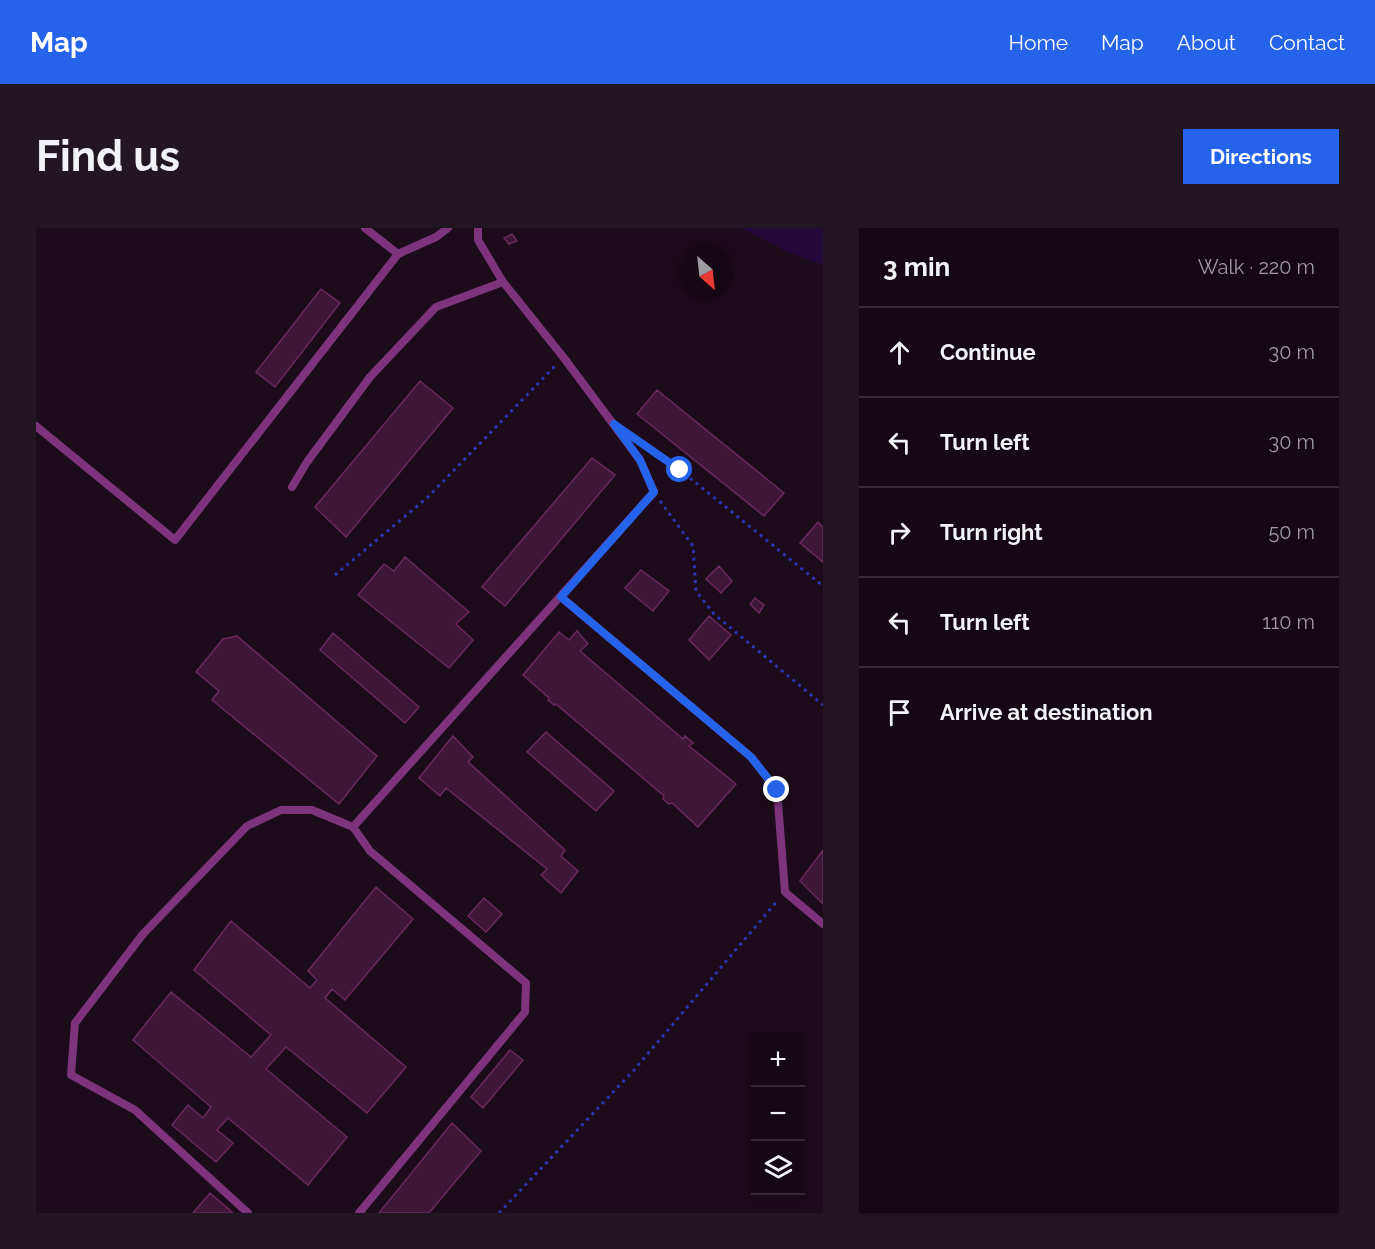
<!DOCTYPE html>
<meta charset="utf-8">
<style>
:root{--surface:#150814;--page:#221622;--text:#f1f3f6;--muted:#9d9aa0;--line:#342934;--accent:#2563eb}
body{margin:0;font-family:Raleway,sans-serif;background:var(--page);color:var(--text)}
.controls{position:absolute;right:18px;bottom:18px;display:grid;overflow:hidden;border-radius:0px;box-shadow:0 3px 9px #0003}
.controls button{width:54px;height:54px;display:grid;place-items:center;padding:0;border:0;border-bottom:2px solid var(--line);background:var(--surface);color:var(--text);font:30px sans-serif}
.compass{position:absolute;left:643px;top:18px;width:54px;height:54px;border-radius:50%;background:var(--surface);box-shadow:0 3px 9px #0003;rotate:153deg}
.stop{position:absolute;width:18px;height:18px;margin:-14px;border:4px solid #2563eb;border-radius:50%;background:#fff}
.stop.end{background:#2563eb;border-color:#fff;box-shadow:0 2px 6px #0008}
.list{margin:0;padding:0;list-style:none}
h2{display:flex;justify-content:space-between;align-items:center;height:78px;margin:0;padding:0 24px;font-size:26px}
h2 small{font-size:20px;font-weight:400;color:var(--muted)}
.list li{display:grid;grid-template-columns:39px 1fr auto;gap:18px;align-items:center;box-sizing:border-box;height:90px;padding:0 24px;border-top:2px solid var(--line)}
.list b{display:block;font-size:22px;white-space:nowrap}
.list em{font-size:20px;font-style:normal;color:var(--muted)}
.icon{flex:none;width:33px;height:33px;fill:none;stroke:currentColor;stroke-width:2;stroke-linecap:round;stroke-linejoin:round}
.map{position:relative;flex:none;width:787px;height:985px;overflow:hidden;border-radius:0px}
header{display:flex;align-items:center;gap:36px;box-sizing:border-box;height:84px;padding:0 30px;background:var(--accent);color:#fff}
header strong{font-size:28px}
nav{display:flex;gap:33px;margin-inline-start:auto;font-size:21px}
.intro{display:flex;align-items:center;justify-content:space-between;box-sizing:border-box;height:144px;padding:0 36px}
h1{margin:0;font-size:42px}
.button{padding:15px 27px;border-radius:0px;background:var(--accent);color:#fff;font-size:21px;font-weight:700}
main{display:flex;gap:36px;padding:0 36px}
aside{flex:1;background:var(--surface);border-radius:0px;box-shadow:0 3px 9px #0003}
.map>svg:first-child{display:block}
</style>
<header>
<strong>Map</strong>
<nav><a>Home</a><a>Map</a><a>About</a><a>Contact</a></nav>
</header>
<div class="intro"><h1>Find us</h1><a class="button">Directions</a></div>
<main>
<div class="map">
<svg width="787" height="985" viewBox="0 0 787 985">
<rect width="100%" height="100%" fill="#1c0b1a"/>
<path fill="#250739" d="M705 0H787V37L752 24Z"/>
<path fill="#3e1637" stroke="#6a2860" stroke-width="1.5" d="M476 6 481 13 473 16 468 10Z
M285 61 304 75 239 159 220 144Z
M384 153 417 180 310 309 279 279Z
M621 162 748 265 728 288 601 186Z
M556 230 579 247 469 378 446 359Z
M782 294 787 299V334L764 315Z
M369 329 433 384 420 396 437 412 413 440 322 367 348 336 358 343Z
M683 338 696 353 685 365 670 351Z
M605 342 633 363 617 383 589 360Z
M719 370 728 377 723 385 714 376Z
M673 388 695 407 673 432 653 412Z
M541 403 552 416 544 423 647 511 649 508 657 515 653 518 700 556 662 599 636 575 633 576 627 571 628 568 520 476 518 477 512 472 513 470 487 447 523 404 533 412Z
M297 405 383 479 369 495 284 422Z
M201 408 341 528 303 576 176 472 183 463 160 444 187 411Z
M510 504 578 563 560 583 491 524Z
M417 508 437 529 432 534 529 622 525 628 542 643 525 665 505 647 511 641 410 560 404 568 383 550Z
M787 622V676L764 653Z
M340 659 377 691 309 772 296 761 289 770 370 839 331 885 250 819 230 841 311 909 272 957 192 890 181 902 197 915 180 934 136 897 152 877 167 890 175 879 97 812 135 764 215 829 235 807 158 742 195 693 274 760 281 752 272 743Z
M448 670 466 686 450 704 432 688Z
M474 822 487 832 447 880 435 869Z
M416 895 445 923 393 985H343Z
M174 965 197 985H157Z"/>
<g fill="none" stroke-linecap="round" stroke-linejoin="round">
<path stroke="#2936b0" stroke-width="3" stroke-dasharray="3 4.5" stroke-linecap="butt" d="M611 220 644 242 787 358
M624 273 657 318 660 363 678 386 787 477
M299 347 392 269 520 137
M463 985 598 842 742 672"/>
<path stroke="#7d347d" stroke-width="8" d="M329 0 362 26 400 9 412 0
M0 198 139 312 362 26
M256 259 271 234 334 149 400 79 467 54
M525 369 715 529 741 562 749 664 787 696
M317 599 334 623 490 755 489 784 323 985
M212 985 99 882 35 847 39 795 107 706 211 598 245 582H276L317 599 618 264 604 232 528 130 467 54 442 12V0"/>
</g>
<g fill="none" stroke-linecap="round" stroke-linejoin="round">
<path stroke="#2563eb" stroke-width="8" d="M644 242 578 196 604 232 618 264 525 369 715 529 741 562"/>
</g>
</svg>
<div class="controls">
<button>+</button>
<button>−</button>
<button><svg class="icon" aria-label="layers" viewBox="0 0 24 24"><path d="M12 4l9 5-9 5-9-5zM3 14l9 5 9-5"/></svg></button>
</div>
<svg class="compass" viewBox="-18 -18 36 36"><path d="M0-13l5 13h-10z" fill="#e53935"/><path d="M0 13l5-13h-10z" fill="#9d9aa0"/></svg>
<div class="stop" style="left:644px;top:242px"></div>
<div class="stop end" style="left:741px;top:562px"></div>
</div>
<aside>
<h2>3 min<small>Walk · 220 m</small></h2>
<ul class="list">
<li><svg class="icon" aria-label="ahead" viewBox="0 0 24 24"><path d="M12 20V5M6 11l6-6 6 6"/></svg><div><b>Continue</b></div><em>30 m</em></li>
<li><svg class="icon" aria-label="left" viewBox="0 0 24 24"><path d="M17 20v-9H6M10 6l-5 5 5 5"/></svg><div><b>Turn left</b></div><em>30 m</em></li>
<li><svg class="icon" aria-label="right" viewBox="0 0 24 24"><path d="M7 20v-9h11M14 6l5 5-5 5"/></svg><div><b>Turn right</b></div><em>50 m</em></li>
<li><svg class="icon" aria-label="left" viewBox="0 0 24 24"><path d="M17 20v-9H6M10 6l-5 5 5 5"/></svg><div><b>Turn left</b></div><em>110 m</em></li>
<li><svg class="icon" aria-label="arrive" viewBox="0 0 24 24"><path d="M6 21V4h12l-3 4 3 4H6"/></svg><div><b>Arrive at destination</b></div></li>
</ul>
</aside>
</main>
